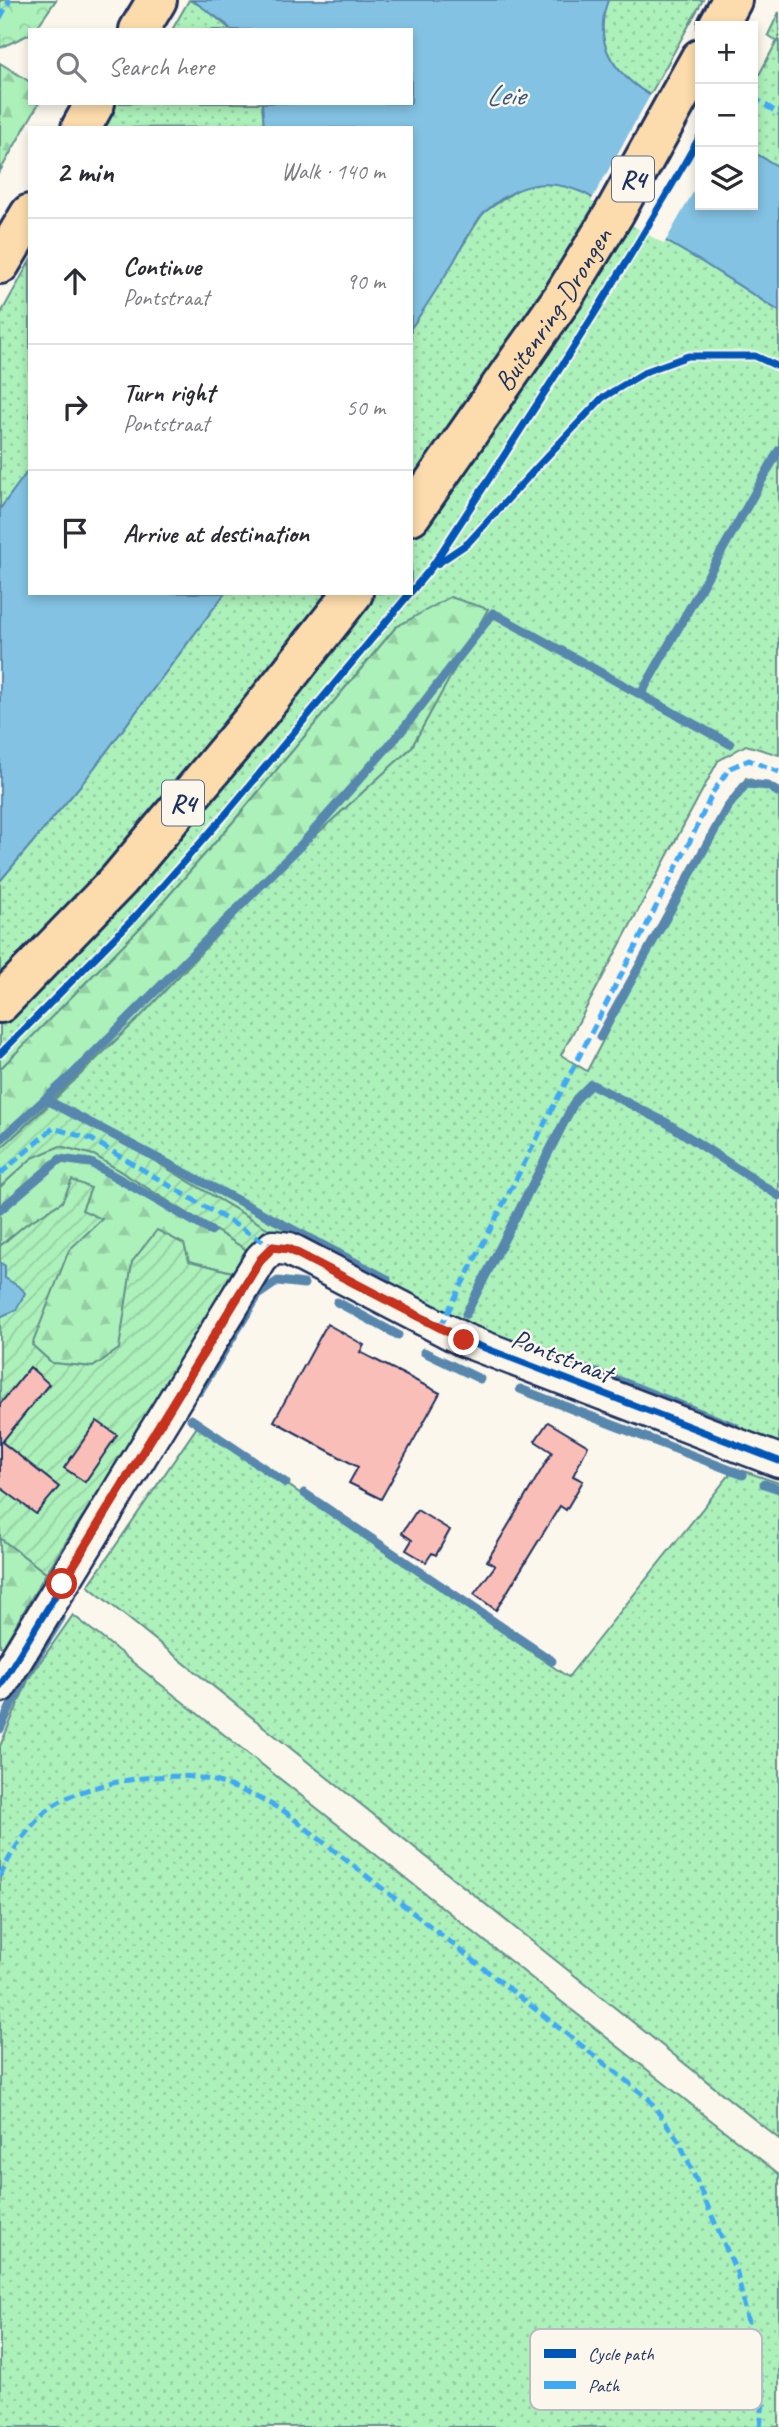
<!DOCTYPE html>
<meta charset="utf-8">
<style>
:root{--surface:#fff;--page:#f2f2f3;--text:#2b2b33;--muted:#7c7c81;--line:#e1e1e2}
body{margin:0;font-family:Caveat,sans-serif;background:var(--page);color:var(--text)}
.controls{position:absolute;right:21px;top:21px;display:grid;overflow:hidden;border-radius:0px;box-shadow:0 4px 10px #0003}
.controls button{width:63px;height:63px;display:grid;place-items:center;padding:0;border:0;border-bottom:2px solid var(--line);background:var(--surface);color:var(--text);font:35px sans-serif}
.stop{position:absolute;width:21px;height:21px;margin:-16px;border:5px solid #c8321e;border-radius:50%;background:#fff}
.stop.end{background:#c8321e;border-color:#fff;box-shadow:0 2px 7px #0008}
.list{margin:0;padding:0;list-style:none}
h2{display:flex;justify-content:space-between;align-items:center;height:91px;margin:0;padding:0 28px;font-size:30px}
h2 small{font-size:23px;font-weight:400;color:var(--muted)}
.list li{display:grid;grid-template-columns:46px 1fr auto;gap:21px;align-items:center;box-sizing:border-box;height:126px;padding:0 28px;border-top:2px solid var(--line)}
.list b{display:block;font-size:26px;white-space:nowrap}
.list p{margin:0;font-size:23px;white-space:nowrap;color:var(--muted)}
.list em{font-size:23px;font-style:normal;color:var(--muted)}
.icon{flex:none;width:38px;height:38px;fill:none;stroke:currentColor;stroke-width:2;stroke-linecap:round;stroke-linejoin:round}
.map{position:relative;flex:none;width:779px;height:2427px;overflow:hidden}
.search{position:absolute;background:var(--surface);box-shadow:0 4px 10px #0003;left:28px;top:28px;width:385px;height:77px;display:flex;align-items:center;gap:18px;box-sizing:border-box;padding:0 24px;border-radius:0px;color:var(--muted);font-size:26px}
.panel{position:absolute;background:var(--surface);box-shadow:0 4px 10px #0003;left:28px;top:126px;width:385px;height:469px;border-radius:0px}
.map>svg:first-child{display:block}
</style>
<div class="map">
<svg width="779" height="2427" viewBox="0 0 779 2427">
<defs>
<pattern id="grass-dots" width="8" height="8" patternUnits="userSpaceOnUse" patternTransform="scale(1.75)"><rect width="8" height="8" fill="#acf0ba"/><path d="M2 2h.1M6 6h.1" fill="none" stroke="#93cea2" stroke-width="1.8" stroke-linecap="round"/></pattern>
<pattern id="forest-firs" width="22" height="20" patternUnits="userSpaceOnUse" patternTransform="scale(1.75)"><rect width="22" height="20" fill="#acf0ba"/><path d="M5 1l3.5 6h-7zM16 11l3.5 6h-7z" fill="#93cea2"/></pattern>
<pattern id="park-crowns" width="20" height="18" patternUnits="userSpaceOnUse" patternTransform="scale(1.75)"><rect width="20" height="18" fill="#acf0ba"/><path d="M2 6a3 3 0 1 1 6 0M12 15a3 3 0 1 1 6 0" fill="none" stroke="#93cea2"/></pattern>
<pattern id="garden-furrows" width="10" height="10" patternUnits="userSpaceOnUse" patternTransform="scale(1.75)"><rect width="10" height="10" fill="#acf0ba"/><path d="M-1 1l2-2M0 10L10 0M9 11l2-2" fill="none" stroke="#93cea2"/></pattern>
</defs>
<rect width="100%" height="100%" fill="#fbf7ec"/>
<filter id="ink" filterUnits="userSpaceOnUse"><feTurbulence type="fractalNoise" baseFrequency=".0143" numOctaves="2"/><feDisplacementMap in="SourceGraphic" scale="14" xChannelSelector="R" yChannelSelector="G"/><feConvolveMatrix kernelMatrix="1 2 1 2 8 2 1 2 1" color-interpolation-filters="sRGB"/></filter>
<g filter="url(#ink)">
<path fill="url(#grass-dots)" stroke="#64908c" stroke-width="2" d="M189 0 204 7 231 30H172Z
M608 0H703L650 95C625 82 601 56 601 26 601 18 605 8 608 0Z
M779 12V167L753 152V86L777 41 768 35Z
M117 103H262L265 127 103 128Z
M537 183 566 185 584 193 702 262 779 311V755L746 745 718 761 561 1055 587 1071 706 842 746 778 779 789V1446L496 1338 432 1305 280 1236 96 1126 51 1103 141 1016 284 864 411 748 487 609 396 627 233 822 144 924 0 1069V881L85 780 225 593H411V328L483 213 517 190Z
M30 261V468L0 509V315Z
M199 1424 568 1677 735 1468 779 1483V2139L88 1586Z
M73 1615 779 2174V2427H0V1746L29 1678Z"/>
<path fill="url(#forest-firs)" stroke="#64908c" stroke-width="2" d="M0 63 30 82V103H39L0 171Z
M450 597 488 609 411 748 284 864 141 1016 0 1149V1069L144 924 233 822 396 627Z
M60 1146 94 1155 255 1255 232 1272 188 1261 119 1349 93 1367 52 1363 32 1345 81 1210 62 1202 25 1225 0 1246V1187L32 1158Z
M0 1538 46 1573 3 1647 0 1646Z"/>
<path fill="url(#park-crowns)" stroke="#64908c" stroke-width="2" d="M0 0H56L35 30H30V34L0 48Z"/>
<path fill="url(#garden-furrows)" stroke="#64908c" stroke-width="2" d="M51 1103 96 1126 280 1236 255 1255 94 1155 60 1146 32 1158 0 1187V1149Z
M72 1180 91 1188 82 1210 102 1219 69 1250 32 1345 52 1363 93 1367 119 1349 132 1262 157 1230 184 1244 189 1261 232 1272 183 1361 46 1573 0 1538V1246L25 1225 62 1202Z"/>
<path fill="#83c2e3" stroke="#5987ae" stroke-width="2" d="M192 0H608C583 69 651 96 700 124V205H753V152L779 167V311L702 262 584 193C545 176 516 184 485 212 473 223 461 249 453 263 439 285 426 307 411 328V128H264L262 103H411V30H231L226 24Z
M30 468V593H225L85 780 0 881V509Z
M0 1262 5 1266V1278L21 1288 25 1293 16 1310 0 1317Z"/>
<path fill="#fbf7ec" d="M652 92 700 119V180L664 244 591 201Z"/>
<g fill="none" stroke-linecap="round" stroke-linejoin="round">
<path stroke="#5987ae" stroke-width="9" d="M641 694 779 450
M600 1037 727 808 746 784 768 786 779 793
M45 1099 387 1279
M0 1140 75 1072 301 845 400 733 493 613 730 744
M0 1210 60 1159 91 1163 211 1231
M337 1302 398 1335
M466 1314 576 1099 591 1084 667 1123 779 1196
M424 1352 480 1379
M575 1366 620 1381 735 1427
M520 1389 743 1475
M199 1392 259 1294 278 1281 304 1284
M191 1419 286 1483
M764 1484 779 1489
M304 1493 552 1661
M0 1729 25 1676 61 1618"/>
</g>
<path fill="#fabeb8" stroke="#1b2f5e" stroke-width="2" d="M327 1324 364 1345 360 1352 440 1393 381 1499 349 1483 358 1467 274 1421Z
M30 1367 49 1384 2 1442 59 1487 36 1514 0 1487V1404Z
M97 1421 117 1435 85 1482 64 1468Z
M548 1422 588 1446 573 1476 583 1481 566 1510 560 1506 496 1610 474 1594 495 1566 487 1561 552 1452 535 1441Z
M417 1510 450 1530 436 1555 432 1553 426 1562 406 1550 412 1540 402 1533Z"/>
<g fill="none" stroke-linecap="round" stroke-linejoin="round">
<defs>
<path id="street" d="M0 1686 261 1259 273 1247 289 1249 464 1340 779 1461"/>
<g id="highway">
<path d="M718 26 732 0"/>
<path d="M139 30 157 0"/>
<path d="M81 128 95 103"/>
<path d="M0 264 30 214"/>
<path id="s1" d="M411 515 563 297 615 212 700 59"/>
<path d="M0 1003 119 880 253 720 353 593"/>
</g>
</defs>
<use href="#street" stroke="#1b2f5e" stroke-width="37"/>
<use href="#highway" stroke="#1b2f5e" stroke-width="44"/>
<use href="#street" stroke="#fbf7ec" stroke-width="32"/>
<use href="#highway" stroke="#fcdcac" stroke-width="38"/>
<path stroke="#3fa9f5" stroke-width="5" stroke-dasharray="10 5" stroke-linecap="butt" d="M0 18 10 0
M753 97 779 114
M0 1174 53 1128 91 1139 273 1247
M440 1327 693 835 713 792 730 768 749 760 779 772
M0 1877C10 1854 24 1833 42 1815 72 1784 158 1771 200 1778 230 1783 257 1797 284 1811L648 2098 679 2141 737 2273 764 2395 760 2427"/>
<defs>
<path id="cycleway" d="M437 564 468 543 538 466 602 398 647 371 688 356H755L779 367
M411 592 431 568C524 425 617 284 700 136
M0 1054 135 917 225 815 410 593
M0 1686 261 1259 273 1247 289 1249 464 1340 779 1461"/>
</defs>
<use href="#cycleway" stroke="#fbf7ec" stroke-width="11"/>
<use href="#cycleway" stroke="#0057b8" stroke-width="7"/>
</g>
</g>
<g fill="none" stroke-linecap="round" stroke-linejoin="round" filter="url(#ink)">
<path stroke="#c8321e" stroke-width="9" d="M62 1584 261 1259 273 1247 289 1249 464 1340"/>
</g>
<g text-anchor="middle" stroke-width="5" stroke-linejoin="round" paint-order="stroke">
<g fill="#fbf7ec" stroke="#5e6b89" stroke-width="2">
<rect x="612" y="156.5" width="42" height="45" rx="5"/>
<rect x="162" y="780.5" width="42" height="45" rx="5"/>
</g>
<g font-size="26" font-weight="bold" fill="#1b2f5e">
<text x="633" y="188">R4</text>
<text x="183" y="812">R4</text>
</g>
<g font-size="28" fill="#1b2f5e" stroke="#fbf7ec">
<text dy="10" stroke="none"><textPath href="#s1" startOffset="250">Buitenring-Drongen</textPath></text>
<text transform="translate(562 1355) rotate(21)" y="10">Pontstraat</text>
</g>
<g font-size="30" font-style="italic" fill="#35547f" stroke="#fbf7ec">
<text x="505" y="105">Leie</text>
</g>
</g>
<rect x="530" y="2329" width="232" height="81" rx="10" fill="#fbf7ec" stroke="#b8bbc1" stroke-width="2"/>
<rect x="544" y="2349" width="32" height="9" fill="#0057b8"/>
<rect x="544" y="2381" width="32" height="8" fill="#3fa9f5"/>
<g font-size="19" fill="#1b2f5e">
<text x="588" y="2360">Cycle path</text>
<text x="588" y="2392">Path</text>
</g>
</svg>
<div class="controls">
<button>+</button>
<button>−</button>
<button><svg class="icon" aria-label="layers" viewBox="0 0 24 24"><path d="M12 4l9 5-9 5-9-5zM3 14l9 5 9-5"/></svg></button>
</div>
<div class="stop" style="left:62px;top:1584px"></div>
<div class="stop end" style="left:464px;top:1340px"></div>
<div class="search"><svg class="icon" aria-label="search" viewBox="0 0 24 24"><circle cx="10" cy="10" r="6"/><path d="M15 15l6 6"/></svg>Search here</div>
<section class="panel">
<h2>2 min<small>Walk · 140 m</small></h2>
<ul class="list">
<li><svg class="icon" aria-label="ahead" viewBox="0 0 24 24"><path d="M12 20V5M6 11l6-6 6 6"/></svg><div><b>Continue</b><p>Pontstraat</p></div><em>90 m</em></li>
<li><svg class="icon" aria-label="right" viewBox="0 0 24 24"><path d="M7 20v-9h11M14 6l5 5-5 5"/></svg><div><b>Turn right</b><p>Pontstraat</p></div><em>50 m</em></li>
<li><svg class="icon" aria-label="arrive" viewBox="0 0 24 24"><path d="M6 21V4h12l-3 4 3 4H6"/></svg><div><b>Arrive at destination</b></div></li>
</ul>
</section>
</div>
